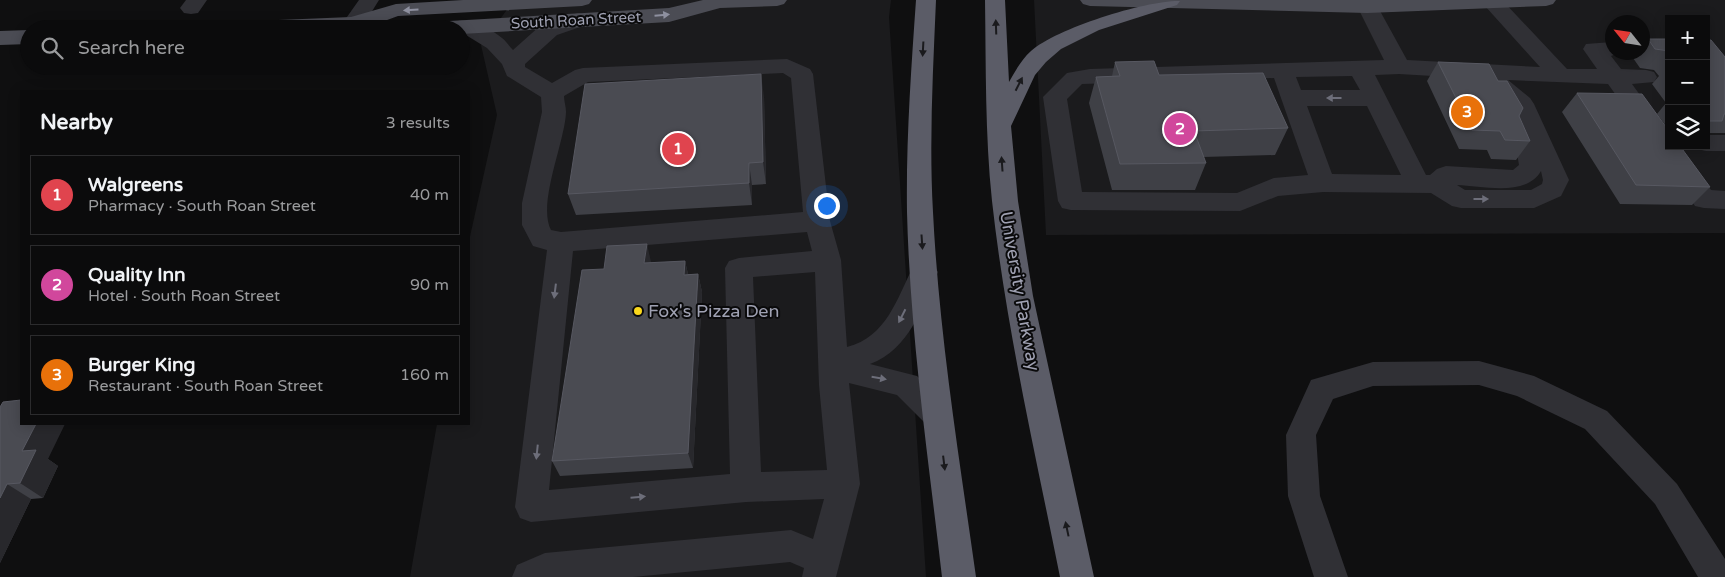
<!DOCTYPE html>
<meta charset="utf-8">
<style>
:root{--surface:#0b0b0c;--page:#141415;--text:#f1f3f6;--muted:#9a9b9d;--line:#2b2b2d;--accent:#8c9099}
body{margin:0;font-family:"Varela Round",sans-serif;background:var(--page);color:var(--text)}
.controls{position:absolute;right:15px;top:15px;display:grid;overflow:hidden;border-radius:0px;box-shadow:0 2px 12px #0003}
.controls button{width:45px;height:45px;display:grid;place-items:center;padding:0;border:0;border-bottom:1px solid var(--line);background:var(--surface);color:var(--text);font:25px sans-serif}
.compass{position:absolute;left:1605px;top:15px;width:45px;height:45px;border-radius:50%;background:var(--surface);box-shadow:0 2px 12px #0003;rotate:300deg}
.you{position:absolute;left:826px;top:205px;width:18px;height:18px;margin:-12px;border:4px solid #fff;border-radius:50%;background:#1a73e8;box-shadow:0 0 0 8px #1a73e833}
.badge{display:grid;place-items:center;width:32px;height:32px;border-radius:50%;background:var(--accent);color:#fff;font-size:16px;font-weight:700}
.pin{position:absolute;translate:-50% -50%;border:2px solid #fff;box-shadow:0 1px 5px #0006}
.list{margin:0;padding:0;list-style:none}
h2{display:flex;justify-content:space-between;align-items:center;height:65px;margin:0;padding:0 20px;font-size:21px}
h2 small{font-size:16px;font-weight:400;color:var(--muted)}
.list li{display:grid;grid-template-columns:32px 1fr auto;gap:15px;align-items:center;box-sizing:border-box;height:80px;margin:0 10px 10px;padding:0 10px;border:1px solid var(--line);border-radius:0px}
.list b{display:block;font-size:19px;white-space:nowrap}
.list p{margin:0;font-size:16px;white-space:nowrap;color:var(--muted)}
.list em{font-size:16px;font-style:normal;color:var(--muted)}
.icon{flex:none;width:28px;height:28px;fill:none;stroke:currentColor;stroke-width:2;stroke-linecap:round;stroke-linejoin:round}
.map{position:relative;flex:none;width:1725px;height:577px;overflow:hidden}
.search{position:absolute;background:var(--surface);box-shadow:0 2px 12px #0003;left:20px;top:20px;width:450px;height:55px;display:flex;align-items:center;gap:12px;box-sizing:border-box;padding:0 18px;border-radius:28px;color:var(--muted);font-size:19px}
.panel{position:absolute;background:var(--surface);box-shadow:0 2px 12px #0003;left:20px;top:90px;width:450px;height:335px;border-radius:0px}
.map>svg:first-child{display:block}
</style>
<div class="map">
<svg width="1725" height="577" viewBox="0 0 1725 577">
<rect width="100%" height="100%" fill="#0f0f10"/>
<path fill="#1b1b1d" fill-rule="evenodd" d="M514 0H891L889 17 926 577H410L437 424H469V241L497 115 481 45Z
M1034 0H1725V233L1046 235ZM1669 19H1706V146H1669ZM1612 22H1642V52H1612Z"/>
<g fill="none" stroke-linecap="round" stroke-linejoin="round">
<path fill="#303035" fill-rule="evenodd" d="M186 0H207L198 13 191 14 184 13 180 8Z
M359 0H379L361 29H345L342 24Z
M1354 0H1374L1407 60 1540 67 1485 6 1481 2 1483 0H1502L1567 69H1597L1583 49 1586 44 1612 42V52H1621L1611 56 1621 69 1646 70 1654 72 1657 77 1654 82 1632 84 1661 124 1657 130 1649 132 1641 130 1608 84 1508 80 1530 98 1534 104 1569 180 1561 196 1534 208H1461L1452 206 1431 193 1323 192 1278 196 1240 211 1071 210 1062 208 1058 201 1043 97 1067 73 1090 69 1384 60ZM1399 74 1484 79 1495 95 1512 109 1521 126 1511 128 1507 134 1517 153 1519 165 1513 170 1446 166 1437 169 1430 175H1426L1375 75ZM1352 76 1360 90H1301L1296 77ZM1274 78 1308 175 1274 178 1237 193 1082 192 1067 99 1082 84ZM1307 106H1367L1401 175 1332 174ZM1541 171 1543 180 1542 184 1531 190H1465L1457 185C1483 186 1526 197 1541 171Z
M578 13 586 15 589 20 586 25 557 35 525 64V67L552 83 575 70 583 68 787 59 810 69 813 74 830 221 841 260 847 347C887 337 897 298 914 265L924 261 934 265 938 272C922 307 910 349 870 364L917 376 948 406 952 415 948 424 937 428 926 424 897 395 849 383 860 484 836 577H802L804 568 790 562 633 577H512L517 565 545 553 791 530 813 539 824 499 746 502 531 522 520 518 515 507 547 250 533 246 522 225V203L542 112 541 97 507 76 502 64 487 48 461 32V29H457L455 26 458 21C472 18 491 29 502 38 506 41 509 46 513 50L541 25ZM783 73 791 78 803 212 561 232 551 230C537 204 565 142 566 112 566 107 564 101 564 96L588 82ZM807 232 812 251 739 258 729 261 725 268 730 474 549 490 573 251ZM815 272 819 385 827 470 761 472 753 277Z
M1706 135H1725V151H1706L1697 149 1696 146H1706Z
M1679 156 1688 159 1711 190 1725 191V209L1704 208 1695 206 1667 165 1670 159Z
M1479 361 1534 376 1607 411 1677 484 1725 559V577H1698L1655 504 1585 429 1517 396 1479 385 1373 386 1333 399 1316 435 1320 496 1348 577H1314L1288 496 1286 435 1311 380 1373 362Z"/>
<path fill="#4b4c54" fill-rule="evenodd" d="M463 0H592L589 4 582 6 398 16 379 23 382 27 381 29H217L220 24 228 22 351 17 396 4Z
M703 0H787L784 4 777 6 720 8 669 22 461 34V29H421L424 24 432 22 669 8Z
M1080 0H1556L1553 4 1546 6 1367 13 1090 6 1083 4Z
M29 30V44L0 45V31Z"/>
<path fill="#5b5c67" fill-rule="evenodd" d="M916 0H936C933 71 929 141 933 212 939 334 959 456 976 577H942C928 456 910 334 907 212 906 141 911 71 916 0Z
M985 0H1005L1009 82C1015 71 1022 59 1031 51 1057 28 1147 0 1180 1L1177 5 1099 30 1061 49 1046 62 1035 75 1011 126 1018 201 1033 296 1094 577H1060C1035 452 1006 327 992 201 985 134 986 67 985 0Z"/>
</g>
<path fill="#3f4046" d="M1648 39H1669V130L1657 114 1666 103 1652 84 1659 76 1654 70 1640 68 1633 58 1637 52H1642V46Z
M1706 40 1725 57V133H1710L1706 137Z
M1115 62 1159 75 1288 128 1275 155 1203 157 1206 163 1195 190H1112L1089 103 1096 77 1112 76Z
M1438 62 1519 116 1530 141 1516 160 1491 159 1487 150 1459 149 1427 81Z
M1577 93 1710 187 1692 205 1620 204 1562 112Z
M764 97 766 184 752 185V205L576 215 568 194Z
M685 261 688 274H698L702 292 693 468 560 476 552 461 604 269 651 263Z
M0 407 48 459 58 466 43 498 31 499 0 563Z"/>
<path fill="#28282c" d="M761 74 764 97 766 184 763 162Z
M749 163 752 185V205L749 183Z
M647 244 651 262 650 281 644 263Z
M685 261 689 279 684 275Z
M698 274 702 292 693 468 688 453Z
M36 424H65L48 459 58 466 43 498 20 483 22 451Z
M7 484 31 499 0 563V498Z"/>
<path fill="#4a4b52" stroke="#575861" d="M1648 39H1669V51L1655 49Z
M1706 40H1711L1725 57V114H1724L1722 121H1706Z
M1154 61 1159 75 1263 73 1288 128 1194 131 1206 163 1120 164 1096 77 1120 76 1115 62Z
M1438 62 1489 64 1498 81H1507L1523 108 1519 116 1530 141 1505 140 1500 131 1472 130Z
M761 74 763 162 749 163V183L568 194 585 84Z
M1577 93 1642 94 1669 131V146H1680L1710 187 1636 185Z
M647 244 644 263 685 261 684 275 698 274 688 453 552 461 582 270 604 269 607 246Z
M21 400V424H36L22 451 36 450 20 483 7 484 0 498V407L3 402Z"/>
<defs><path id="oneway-solid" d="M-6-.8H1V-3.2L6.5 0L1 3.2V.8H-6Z" transform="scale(1.25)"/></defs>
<g fill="#8e909f">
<use href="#oneway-solid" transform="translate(411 10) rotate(177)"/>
<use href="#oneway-solid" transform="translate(662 15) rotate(-5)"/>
</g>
<g fill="#1a1a1d">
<use href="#oneway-solid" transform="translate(996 27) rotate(-92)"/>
<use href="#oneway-solid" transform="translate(923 49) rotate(93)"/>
<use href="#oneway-solid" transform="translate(1019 84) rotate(-63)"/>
<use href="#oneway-solid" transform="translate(1002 164) rotate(-94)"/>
<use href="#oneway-solid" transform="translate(922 242) rotate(86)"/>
<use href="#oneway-solid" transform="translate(944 463) rotate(83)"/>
<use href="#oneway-solid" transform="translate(1067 529) rotate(-102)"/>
</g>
<g fill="#6d6e7a">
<use href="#oneway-solid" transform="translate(1334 98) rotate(-180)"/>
<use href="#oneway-solid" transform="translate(1481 199)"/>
<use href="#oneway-solid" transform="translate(555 291) rotate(97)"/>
<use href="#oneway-solid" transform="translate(902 316) rotate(117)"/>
<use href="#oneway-solid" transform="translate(879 378) rotate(10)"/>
<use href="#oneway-solid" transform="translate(537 452) rotate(96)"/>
<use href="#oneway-solid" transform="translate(638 497) rotate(-5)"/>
</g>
<circle fill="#fbd81c" stroke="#0a0a0b" stroke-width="2" cx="638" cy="311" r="5"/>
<g text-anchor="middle" stroke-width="4" stroke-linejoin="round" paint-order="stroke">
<g font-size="15" fill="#9fa1b2" stroke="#0a0a0b">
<text transform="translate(576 20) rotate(-3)" y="5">South Roan Street</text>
</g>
<g font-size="18" fill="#9fa1b2" stroke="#0a0a0b">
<text transform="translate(1020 291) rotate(80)" y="6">University Parkway</text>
</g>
<g font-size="18" fill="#9fa1b2" stroke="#0a0a0b" text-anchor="start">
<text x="648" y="317">Fox's Pizza Den</text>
</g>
</g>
</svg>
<div class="controls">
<button>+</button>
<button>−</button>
<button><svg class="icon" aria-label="layers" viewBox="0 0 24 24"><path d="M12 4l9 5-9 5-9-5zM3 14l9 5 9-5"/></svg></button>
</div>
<svg class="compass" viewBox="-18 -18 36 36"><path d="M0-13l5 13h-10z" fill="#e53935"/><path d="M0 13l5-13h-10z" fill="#9a9b9d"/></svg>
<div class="you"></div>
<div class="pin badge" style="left:678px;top:149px;background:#e0444e">1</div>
<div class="pin badge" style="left:1180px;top:129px;background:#d1479c">2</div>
<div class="pin badge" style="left:1467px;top:112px;background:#e8710a">3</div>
<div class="search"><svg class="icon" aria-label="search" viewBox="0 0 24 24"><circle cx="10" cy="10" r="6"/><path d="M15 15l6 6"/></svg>Search here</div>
<section class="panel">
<h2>Nearby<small>3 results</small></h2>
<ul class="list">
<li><span class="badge" style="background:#e0444e">1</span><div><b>Walgreens</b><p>Pharmacy · South Roan Street</p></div><em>40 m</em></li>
<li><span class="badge" style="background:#d1479c">2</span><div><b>Quality Inn</b><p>Hotel · South Roan Street</p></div><em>90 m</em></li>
<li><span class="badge" style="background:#e8710a">3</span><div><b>Burger King</b><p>Restaurant · South Roan Street</p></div><em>160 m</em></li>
</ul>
</section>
</div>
